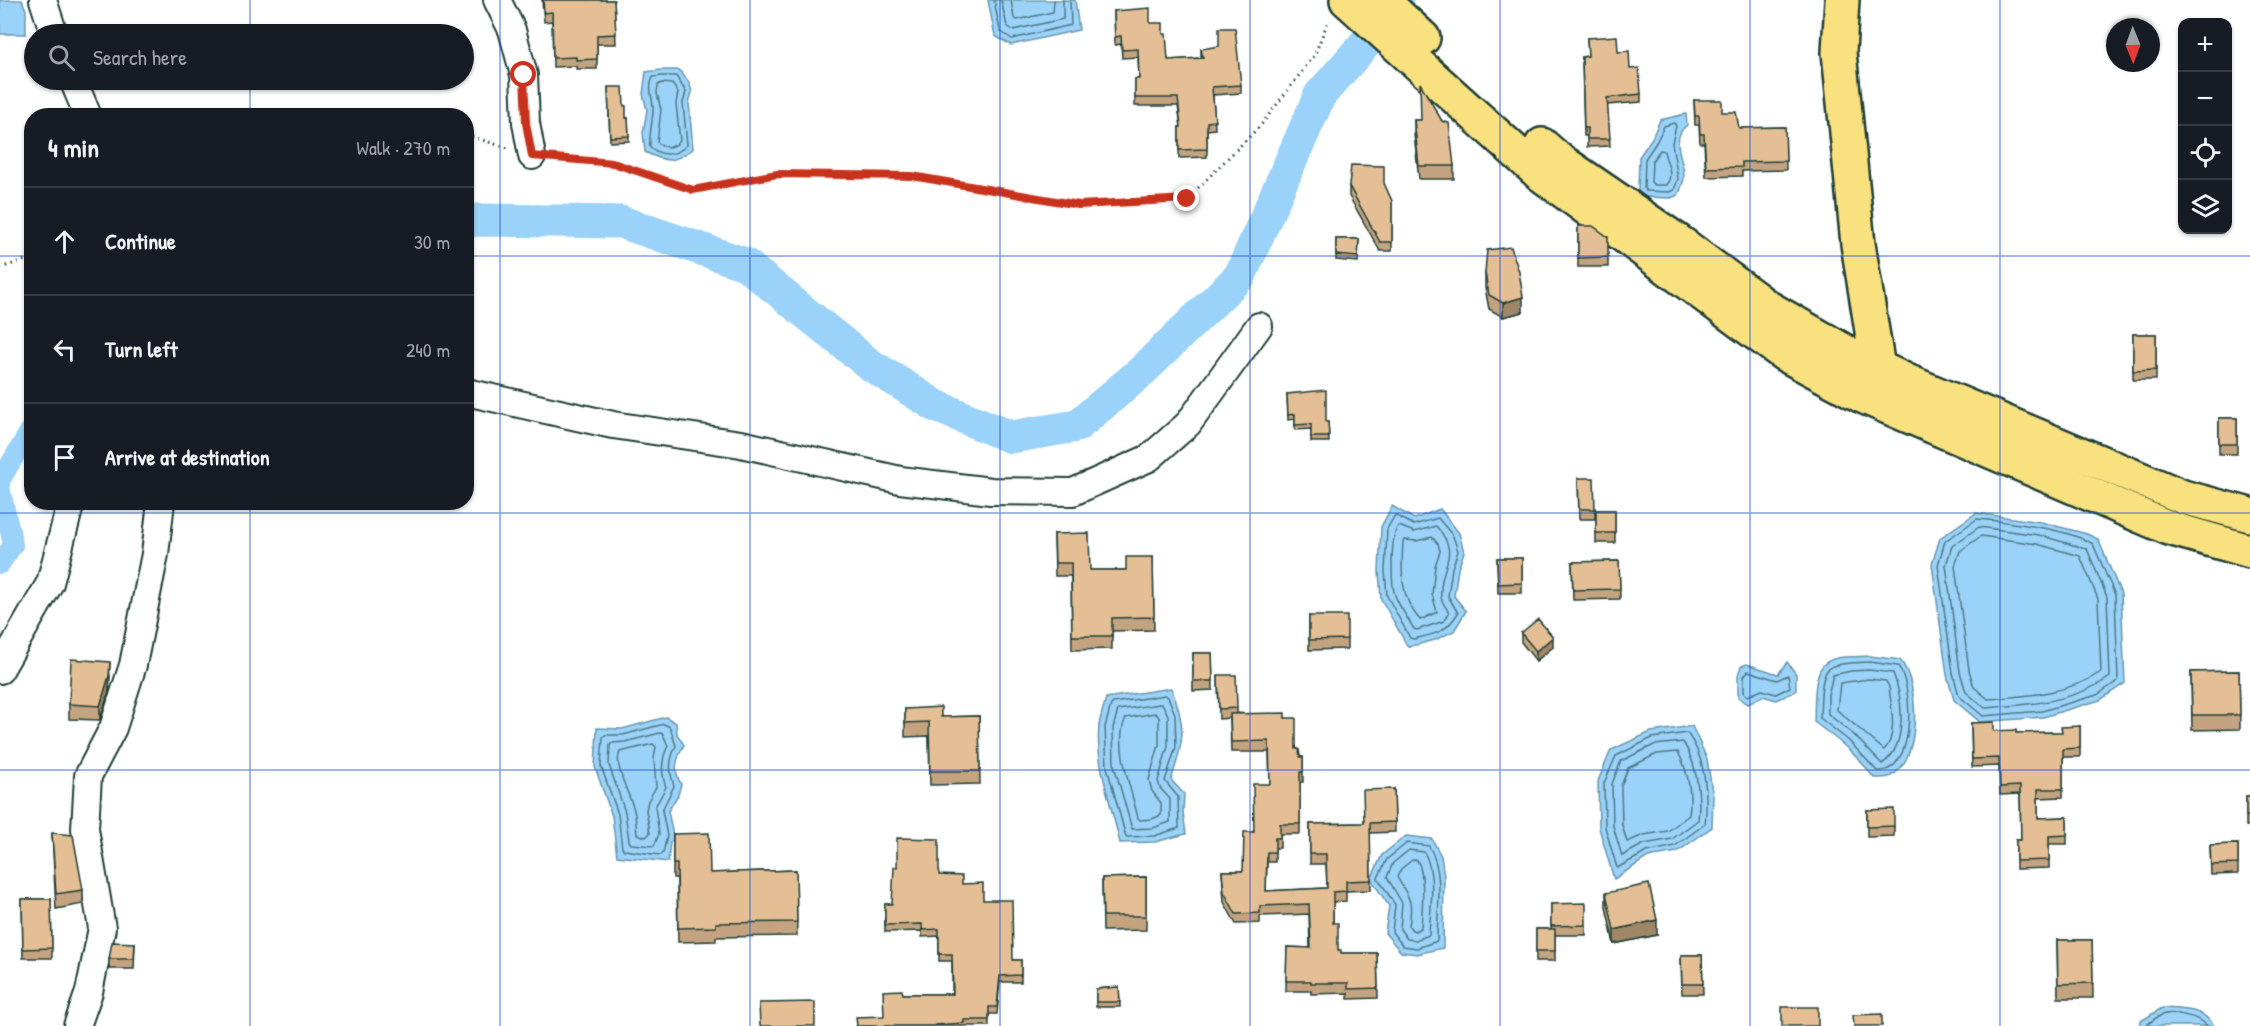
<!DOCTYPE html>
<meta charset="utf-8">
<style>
:root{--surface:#171b24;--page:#20242c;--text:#f1f3f6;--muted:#9ea1a6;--line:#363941}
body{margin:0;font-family:"Patrick Hand",sans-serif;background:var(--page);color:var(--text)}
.controls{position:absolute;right:18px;top:18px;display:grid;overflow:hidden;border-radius:12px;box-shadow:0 2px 4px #0004}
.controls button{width:54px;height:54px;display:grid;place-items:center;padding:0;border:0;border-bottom:2px solid var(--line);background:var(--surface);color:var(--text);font:30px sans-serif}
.compass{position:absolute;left:2106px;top:18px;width:54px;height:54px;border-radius:50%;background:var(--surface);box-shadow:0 2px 4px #0004;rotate:179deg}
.stop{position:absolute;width:18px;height:18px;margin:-14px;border:4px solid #c8321e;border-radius:50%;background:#fff}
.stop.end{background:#c8321e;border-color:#fff;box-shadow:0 2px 6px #0008}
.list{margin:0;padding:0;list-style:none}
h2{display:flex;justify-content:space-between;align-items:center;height:78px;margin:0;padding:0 24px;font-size:26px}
h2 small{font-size:20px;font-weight:400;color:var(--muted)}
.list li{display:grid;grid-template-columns:39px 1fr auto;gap:18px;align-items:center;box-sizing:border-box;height:108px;padding:0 24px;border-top:2px solid var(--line)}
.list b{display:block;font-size:22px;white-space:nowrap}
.list em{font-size:20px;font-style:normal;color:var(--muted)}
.icon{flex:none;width:33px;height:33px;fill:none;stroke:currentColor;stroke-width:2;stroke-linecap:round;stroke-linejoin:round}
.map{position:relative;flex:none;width:2250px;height:1026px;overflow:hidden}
.search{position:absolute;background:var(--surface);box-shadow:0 2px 4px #0004;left:24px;top:24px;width:450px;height:66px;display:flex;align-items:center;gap:15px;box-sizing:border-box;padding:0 21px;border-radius:33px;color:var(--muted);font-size:22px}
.panel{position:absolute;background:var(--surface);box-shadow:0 2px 4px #0004;left:24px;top:108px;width:450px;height:402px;border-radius:24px}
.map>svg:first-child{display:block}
</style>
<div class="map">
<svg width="2250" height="1026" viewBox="0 0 2250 1026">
<rect width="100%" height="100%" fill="#fff"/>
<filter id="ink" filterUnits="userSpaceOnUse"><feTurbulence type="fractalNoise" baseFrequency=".0167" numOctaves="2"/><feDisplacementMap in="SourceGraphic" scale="12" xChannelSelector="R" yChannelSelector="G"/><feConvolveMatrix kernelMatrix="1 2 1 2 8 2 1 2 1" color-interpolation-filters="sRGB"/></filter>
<g filter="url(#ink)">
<path fill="#9ad2f9" stroke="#6996aa" stroke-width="1.5" d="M0 0H22L26 10V34H0Z
M988 0H1075L1079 30 1011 45 995 36Z
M661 70H679L689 82 692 92 689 103 693 149C673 163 667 163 645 152L643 133 647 110 643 94 646 72Z
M1686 114 1687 125C1669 139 1684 159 1684 176 1684 183 1681 189 1678 195L1671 198 1642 197 1638 190 1639 157 1652 138 1660 120Z
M1392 506 1414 519 1440 509 1459 533 1464 552 1458 569 1454 596 1466 611 1454 631 1435 640 1408 647 1381 599 1379 571 1381 527Z
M1976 513 2041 522 2087 534 2098 539 2121 594 2125 683 2100 700 2043 717 1980 722 1954 700 1947 675 1932 564 1940 538Z
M1870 656 1900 660C1920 683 1922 763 1889 777 1885 778 1878 778 1874 778 1858 755 1837 739 1814 722 1815 707 1812 670 1827 662 1838 655 1858 657 1870 656Z
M1787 662 1796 674V691L1776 700 1763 696 1748 704 1738 697V675L1741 666 1747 664 1778 674Z
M1171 688C1187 726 1184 742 1171 780L1184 794 1183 812 1186 834 1155 842 1120 843C1112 807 1095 762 1099 726 1100 717 1104 707 1106 698Z
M666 717 676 723 677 734 684 745C676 759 673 770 681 784L678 795 668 811 674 840 670 842 668 862 617 856 612 816 595 767 597 728 622 729Z
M1692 726 1707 759 1713 796 1712 827 1677 852 1648 857 1614 879 1599 828 1598 781 1611 750 1651 732Z
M1406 836 1432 839 1441 856 1444 877 1443 948 1417 954 1401 952 1385 933 1389 906 1371 879 1382 855Z
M2162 1008C2181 1009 2203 1008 2214 1026H2140L2141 1021Z"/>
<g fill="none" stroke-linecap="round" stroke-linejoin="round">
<path stroke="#507983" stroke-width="1.5" d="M994 0 1000 31 1012 39 1071 25 1070 0
M1001 0 1007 26 1013 30 1063 19V0
M1011 0 1014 18 1017 20 1053 12 1054 0
M661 76H676L686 92 683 103 687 145C676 156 662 157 650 147 649 134 652 124 653 112 654 99 647 89 653 77Z
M662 83 672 84 678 92 676 104 680 141C674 148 664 149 657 142L661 110 657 93 658 85Z
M1674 123 1676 126 1672 143 1678 179 1674 190 1669 192 1646 191 1644 188 1645 159 1657 141 1664 126Z
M1660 150 1664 151C1666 163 1675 174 1666 185H1654L1651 182 1652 161Z
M1395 515 1414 525 1438 518 1453 536 1458 551 1452 568 1448 596 1458 613C1446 633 1435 634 1413 639L1410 638 1387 596 1385 571 1387 529Z
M1977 519C2009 522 2066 528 2093 544L2115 595 2118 681 2097 695 2042 711 1983 716 1959 696 1953 673 1938 565 1945 541Z
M1399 526 1414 532 1436 526C1463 556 1438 564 1441 597 1442 603 1447 608 1449 613L1444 621 1417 630 1414 629C1408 618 1399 607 1395 595 1391 584 1390 532 1399 526Z
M1979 527 2039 535 2087 549 2107 597 2110 677C2074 702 2028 705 1985 708L1966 692 1960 672 1946 565 1952 546Z
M1981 536 2037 544 2080 556 2098 599 2101 672C2069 694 2025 696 1988 699L1974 687 1969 670 1955 566 1960 551Z
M1432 537 1438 544 1440 551 1435 566 1432 594 1437 612 1420 620C1400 598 1401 571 1403 542L1405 540 1417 541Z
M1870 662 1898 666C1914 687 1916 774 1877 771L1849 741 1820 718C1821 706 1819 673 1831 667 1842 662 1858 663 1870 662Z
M1869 670 1893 673C1903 699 1908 747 1882 764L1854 735 1828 714V695L1833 675 1851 671Z
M1748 671 1777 680 1788 675 1790 687 1776 694 1762 690 1748 696 1744 693V676Z
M1869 679 1886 681 1889 687C1891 705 1898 737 1884 750L1837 710 1840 683Z
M1165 695 1168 697 1175 714 1176 747 1165 781 1178 797 1179 828 1154 836 1126 837 1107 767 1105 727 1111 705 1113 703Z
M1160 704 1163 705 1168 715V746L1158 781 1160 788 1170 799V822L1153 828 1132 829 1114 765 1113 728 1118 710Z
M1155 713 1159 717V745L1149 780 1152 791 1161 803V815L1152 819 1140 820 1138 818C1132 791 1113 743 1126 718Z
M664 724 670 727 676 746C669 760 669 771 674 786L662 810 667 836 663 853 660 855 624 850 622 848 618 814 601 766 603 737 605 735H623Z
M660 733 663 734 668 746C661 759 661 773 666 787L655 807 659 834 654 846 631 844 629 841 625 812 609 765 610 745 612 743 625 742Z
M1687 733C1706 757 1708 795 1705 824L1675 846 1647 852 1617 868 1605 827 1604 783 1616 756 1652 738Z
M1683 742C1697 764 1701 794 1698 820L1672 839 1644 844 1622 856 1613 826 1612 784 1621 761 1654 745Z
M653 744 656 747 654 759 656 787 648 801 646 810 650 833 646 837 637 834C636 826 636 818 634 810 630 795 613 765 620 752Z
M1678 752C1688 771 1692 794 1689 815L1668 831 1644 835 1627 842 1622 825 1621 786 1628 768 1657 754Z
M1407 843 1429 846C1445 874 1437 910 1437 941L1417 948 1403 946 1392 932 1395 905 1378 878 1387 859Z
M1409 850 1424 852C1437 876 1430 909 1429 935L1416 940 1407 939 1400 929 1402 903 1387 877 1393 863Z
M1412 860H1417C1426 874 1422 911 1421 928L1415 931 1412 930 1409 926C1413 899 1410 900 1397 877L1401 869Z
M2146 1026C2150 1022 2157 1017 2162 1015 2173 1011 2201 1017 2207 1026"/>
<path stroke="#9ad2f9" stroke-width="20" d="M0 481 32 427
M0 487 13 545 0 564"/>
<path stroke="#9ad2f9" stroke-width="33" d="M466 222 477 220 621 222 745 264 869 364 936 406 1011 437 1077 426 1141 372 1240 276 1320 95 1398 6"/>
<defs>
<path id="minor" d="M43 0 54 34
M497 0 512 30 524 75 526 123 532 156
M73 80 88 116
M466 392 613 425 741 444 900 480 991 491 1073 492 1149 458 1188 424 1259 326
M0 670 50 583 71 502
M77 1026 89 992 102 928 85 829 88 776 113 728 133 665 155 554 161 502"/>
<path id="major" d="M1347 0 1539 173 1784 354 1860 395 2169 528 2250 551
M1382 0 1423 38
M1842 0 1839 52 1858 244 1878 368
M1542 145 1558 159 1682 244 1767 307 1853 356 1909 382 2183 497 2250 515"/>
</defs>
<use href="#minor" stroke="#1f3d34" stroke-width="30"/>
<use href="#major" stroke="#1f3d34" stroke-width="38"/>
<path stroke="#1f3d34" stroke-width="3" stroke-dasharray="1.5 4.5" stroke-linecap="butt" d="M466 135 508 148
M552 157 613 163 693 191 777 174 913 176 1079 205 1187 199 1261 125 1314 56 1329 19
M0 268 32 258"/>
<use href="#minor" stroke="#fff" stroke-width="26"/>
<use href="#major" stroke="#fae180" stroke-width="33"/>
</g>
<path fill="#c4a480" stroke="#1f3d34" stroke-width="1.5" d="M542 0H614L616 44H597V69H576V66L553 67 552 21 544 22Z
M1114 11 1150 23 1163 34 1168 60 1201 58V49L1241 85V93L1213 95 1215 129 1207 130V157L1179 158V127H1181L1178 106H1135V79H1139L1138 57 1122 58 1121 44 1115 45Z
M1587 38 1618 52 1630 69 1641 94V102L1607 105 1610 146 1587 147V136H1584L1582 57 1588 56Z
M608 87 626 118H628L629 141 610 142Z
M1694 100 1722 112 1739 128 1785 127 1786 170 1742 171V176L1706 177 1704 143H1700L1699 125H1695Z
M1414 120 1442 121 1454 166V179H1419L1414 134Z
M1349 186 1392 201V251H1380L1349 196Z
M1578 226 1608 257V267H1578Z
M1336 239H1359L1358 262 1336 260Z
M1485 273 1523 312 1503 317 1489 309 1485 288Z
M2133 334H2156V380H2133Z
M1287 394 1326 422H1328L1329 442H1311V429L1295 430V419L1288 420Z
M2219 418H2237V454H2219Z
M1578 478 1595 509V519H1579Z
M1596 510H1615V543H1596Z
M1054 534 1090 570H1126L1153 557 1154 630 1112 631V649L1072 650 1071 576H1055Z
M1497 558H1522V593H1498Z
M1619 561 1620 599 1573 600 1572 562Z
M1309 616 1347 639V649L1309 650Z
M1521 633 1553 647 1536 661 1521 642Z
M1193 653H1212L1213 690 1193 691Z
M2239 671 2240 729 2192 730 2191 672Z
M1218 675 1237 708V713L1285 718 1300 757H1303V782H1300V834H1280V848H1275V862H1267L1266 891 1327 888 1326 864H1310V824L1364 823 1394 789 1395 832 1370 833 1371 890 1346 891V901L1333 902V923L1338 950 1341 953H1377L1378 998 1348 999V993L1311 994V991H1286L1287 947 1310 948 1309 914 1260 916V923L1236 924 1224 902 1222 871H1243L1253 832 1270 784 1269 752H1231L1230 718 1219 719Z
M110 676 109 691 100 720 69 719V704Z
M905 709 941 717 979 716 980 784 930 785 929 736 905 737Z
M1971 723 1994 731 2016 733 2062 732 2080 726V757H2063V797L2038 798V818L2067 817V844H2049V868L2016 869V840H2021L2020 794 2000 795 1999 766 1972 767Z
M2246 796H2250V826H2246Z
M1867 810 1894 826V836L1867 837Z
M52 833 83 890V904L56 909Z
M673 834 710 873 796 870 797 936 716 937V941L678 942 677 878H673Z
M2238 844V874L2211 875 2210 845Z
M939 875 962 884 983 900 1013 960H1021V982H1000L997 1014H989V1026H856L884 1016 903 994H952V961H939V936L922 937V931L885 932V904H892Z
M1146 877V930L1103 931 1102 878Z
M1606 893 1657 935 1614 944 1606 907Z
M22 899H51L52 958H23Z
M1551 904 1586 925V935H1555V961H1536V929H1551Z
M2057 940H2092L2093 998H2058Z
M135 943 134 969H109V959Z
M1681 955H1702L1703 994H1682Z
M1119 987 1120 1007H1096V989Z"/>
<path fill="#a08668" stroke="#1f3d34" stroke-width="1.5" d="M1523 297V312L1503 317V303Z
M1553 637V647L1536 661V651Z
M110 662 109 691 100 720V706Z
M1657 920V935L1614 944V930Z"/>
<path fill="#e4bf95" stroke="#1f3d34" stroke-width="1.5" d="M543 0H614L616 34 597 35V59L576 60V57L553 58 552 12 544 13Z
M1150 8V23H1163V34H1166L1168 60 1203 58 1201 49 1219 46V28H1235L1241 85 1212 87 1215 121 1207 122V149L1179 150V127H1181L1178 98H1135V79H1139L1138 49 1122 50 1121 36 1115 37 1114 11Z
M1617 36 1618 52 1629 51 1630 69 1639 68 1641 94 1607 98 1610 139H1587V128H1584L1582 57 1588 56 1587 38Z
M1420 83 1442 121 1449 123 1454 166H1419L1414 120H1421Z
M608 87H623L624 106H626V118H628L629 136 610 137Z
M1694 100H1722V112H1736L1739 128 1785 127 1786 161 1742 162V167L1706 168 1704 134H1700L1699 116H1695Z
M1351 165 1384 166V183L1392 201V242H1380L1349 186Z
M1578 226H1593L1608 237V257L1578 258Z
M1336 239H1359L1358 257 1336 255Z
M1511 247 1519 272 1523 297 1503 303 1489 295 1485 273 1487 250Z
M2133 334H2156V370L2133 371Z
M1326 390V422H1328L1329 437H1311V424L1295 425V414L1288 415 1287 394Z
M2219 418H2237V444H2219Z
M1578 478H1594L1595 509H1579Z
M1596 510H1615V533H1596Z
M1089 533 1090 570H1126V557H1153L1154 617 1112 618V636H1072L1071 563H1055L1054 534Z
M1497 558H1522V583L1498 584Z
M1619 561 1620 589 1573 590 1572 562Z
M1309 616H1347V639L1309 640Z
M1538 619 1553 637 1536 651 1521 633Z
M1193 653H1212L1213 681H1193Z
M71 659 110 662 109 676 100 706 69 704Z
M2239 671 2240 715H2192L2191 672Z
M1218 675H1236L1237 708 1219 709Z
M941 707V717L979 716 980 771H930L929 722 905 723V709Z
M1285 713V718H1296V749H1299L1300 757H1303V772H1300V824H1280V838H1275V852H1267L1266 891 1327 888 1326 854H1310V824L1364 823 1363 790 1394 789 1395 822 1370 823 1371 880 1346 881V891L1333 892V923H1338V950H1341V953H1377L1378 988 1348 989V983H1311V981H1286L1287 947 1311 948 1309 904 1260 906V913L1236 914 1224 892 1222 871H1243L1244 832H1254L1253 784H1270L1269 741 1231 742 1230 714Z
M1994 722V731L2016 730V733L2062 732 2061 727 2080 726V748L2063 749V789H2038V818L2067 817V835L2049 836V860L2016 861V840H2021L2020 786 2000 787 1999 758 1972 759 1971 723Z
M2246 796H2250V816H2246Z
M1894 809V826L1867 827V810Z
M52 833 73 835 83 890 56 894Z
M709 833 710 873 796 870 797 922 716 923V927L678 928 677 864H673V834Z
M897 838 939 839V875L962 876V884L983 883V900H1012L1013 960H1021V975L1000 976 997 1007H989V1020H964V1023L935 1025V1026H857L856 1017 884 1016 883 991 902 990 903 994H953L952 954H939V929L922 930V924L885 925V904H892L894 867H897Z
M2238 844V864L2211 865 2210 845Z
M1146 877V916H1103L1102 878Z
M1649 884 1657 920 1614 930 1606 893Z
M22 899H51L52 948 23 949Z
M1586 903V925L1551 926V904Z
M1536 929H1555V951H1536Z
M2057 940H2092L2093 983 2058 984Z
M112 942 135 943 134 959H109Z
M1681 955H1702L1703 984H1682Z
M1119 987 1120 1002H1096V989Z
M815 1002V1026H760L759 1003Z
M1782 1007H1818V1026H1782Z
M1882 1014V1026H1854L1853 1015Z"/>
</g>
<g fill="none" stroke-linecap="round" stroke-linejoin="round" filter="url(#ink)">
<path stroke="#c8321e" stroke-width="8" d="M524 75 526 123 532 156 613 163 693 190 777 174 912 176 1079 205 1187 199"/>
</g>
<path fill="none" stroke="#1d4ed8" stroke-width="1.5" stroke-opacity="0.55" d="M250 0V34M500 0V1026M750 0V1026M1000 0V1026M1250 0V1026M1500 0V1026M1750 0V1026M2000 0V1026M250 80V116M0 256H32M466 256H2250M250 502V1026M0 513H2250M0 770H2250"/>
</svg>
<div class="controls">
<button>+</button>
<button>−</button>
<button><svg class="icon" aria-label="locate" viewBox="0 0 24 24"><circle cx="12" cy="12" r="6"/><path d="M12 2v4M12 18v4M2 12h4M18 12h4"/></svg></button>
<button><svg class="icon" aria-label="layers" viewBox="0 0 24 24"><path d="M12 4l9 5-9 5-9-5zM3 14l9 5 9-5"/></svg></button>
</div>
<svg class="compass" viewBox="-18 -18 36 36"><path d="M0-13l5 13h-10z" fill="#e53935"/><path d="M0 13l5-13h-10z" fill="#9ea1a6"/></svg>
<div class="stop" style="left:524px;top:75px"></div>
<div class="stop end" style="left:1187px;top:199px"></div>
<div class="search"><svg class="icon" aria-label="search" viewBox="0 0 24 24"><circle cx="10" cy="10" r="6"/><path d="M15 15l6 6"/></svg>Search here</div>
<section class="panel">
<h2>4 min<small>Walk · 270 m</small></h2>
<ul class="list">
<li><svg class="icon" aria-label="ahead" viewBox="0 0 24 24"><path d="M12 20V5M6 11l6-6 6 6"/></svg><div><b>Continue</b></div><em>30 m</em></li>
<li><svg class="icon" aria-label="left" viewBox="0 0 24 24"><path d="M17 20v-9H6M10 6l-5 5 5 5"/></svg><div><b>Turn left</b></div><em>240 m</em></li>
<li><svg class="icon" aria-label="arrive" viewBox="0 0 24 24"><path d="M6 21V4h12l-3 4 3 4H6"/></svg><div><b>Arrive at destination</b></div></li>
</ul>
</section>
</div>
